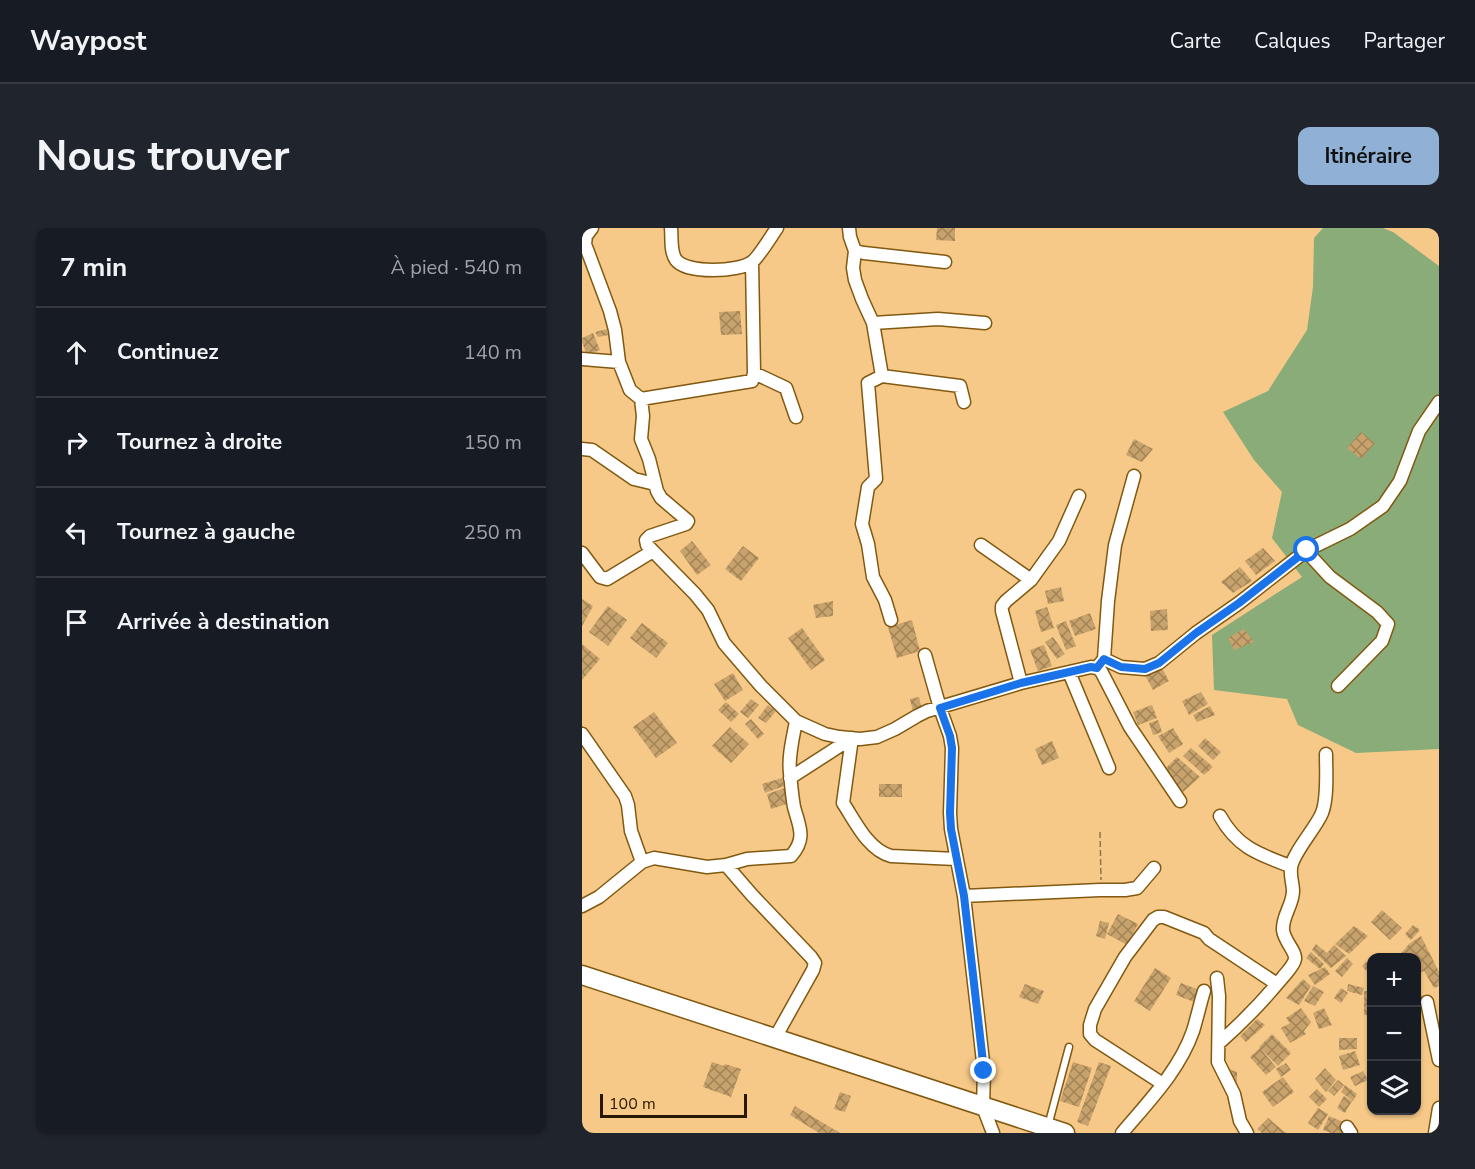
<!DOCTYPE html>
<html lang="fr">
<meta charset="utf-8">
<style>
:root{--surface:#171b24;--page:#20242c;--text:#f1f3f6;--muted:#9ea1a6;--line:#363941;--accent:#90b0d6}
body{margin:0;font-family:"Nunito Sans",sans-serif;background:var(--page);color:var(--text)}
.controls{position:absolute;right:18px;bottom:18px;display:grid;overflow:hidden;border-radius:12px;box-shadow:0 2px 4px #0004}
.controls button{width:54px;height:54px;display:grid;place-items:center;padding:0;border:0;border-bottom:2px solid var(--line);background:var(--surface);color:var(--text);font:30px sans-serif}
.scale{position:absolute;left:18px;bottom:15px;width:147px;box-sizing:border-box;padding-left:6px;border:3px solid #291800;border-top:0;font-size:16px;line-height:21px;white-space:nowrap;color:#291800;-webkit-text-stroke:4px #f7c988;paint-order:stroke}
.stop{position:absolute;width:18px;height:18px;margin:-14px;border:4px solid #1a73e8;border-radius:50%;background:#fff}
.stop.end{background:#1a73e8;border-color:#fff;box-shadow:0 2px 6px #0008}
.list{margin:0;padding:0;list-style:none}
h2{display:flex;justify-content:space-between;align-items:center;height:78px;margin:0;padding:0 24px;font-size:26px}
h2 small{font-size:20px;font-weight:400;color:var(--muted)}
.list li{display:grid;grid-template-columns:39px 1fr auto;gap:18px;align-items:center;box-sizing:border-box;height:90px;padding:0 24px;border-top:2px solid var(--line)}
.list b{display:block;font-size:22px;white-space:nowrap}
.list em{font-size:20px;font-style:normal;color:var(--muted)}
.icon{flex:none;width:33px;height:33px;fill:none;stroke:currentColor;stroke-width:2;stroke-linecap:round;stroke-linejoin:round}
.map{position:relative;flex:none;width:857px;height:905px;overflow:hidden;border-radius:12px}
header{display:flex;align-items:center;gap:36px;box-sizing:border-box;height:84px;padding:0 30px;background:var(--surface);border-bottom:2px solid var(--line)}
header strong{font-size:28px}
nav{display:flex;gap:33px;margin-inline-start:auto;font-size:21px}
.intro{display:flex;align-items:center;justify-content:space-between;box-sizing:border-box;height:144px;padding:0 36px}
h1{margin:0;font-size:42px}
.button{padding:15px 27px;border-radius:12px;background:var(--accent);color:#111;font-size:21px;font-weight:700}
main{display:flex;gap:36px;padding:0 36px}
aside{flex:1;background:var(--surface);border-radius:12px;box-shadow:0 2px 4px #0004}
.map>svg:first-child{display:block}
</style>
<header>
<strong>Waypost</strong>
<nav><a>Carte</a><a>Calques</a><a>Partager</a></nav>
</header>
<div class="intro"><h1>Nous trouver</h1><a class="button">Itinéraire</a></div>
<main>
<aside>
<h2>7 min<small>À pied · 540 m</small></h2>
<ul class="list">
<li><svg class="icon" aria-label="ahead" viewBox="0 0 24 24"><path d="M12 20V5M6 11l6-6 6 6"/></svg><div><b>Continuez</b></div><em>140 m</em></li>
<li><svg class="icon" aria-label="right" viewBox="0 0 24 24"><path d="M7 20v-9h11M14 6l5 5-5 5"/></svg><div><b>Tournez à droite</b></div><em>150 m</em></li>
<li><svg class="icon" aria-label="left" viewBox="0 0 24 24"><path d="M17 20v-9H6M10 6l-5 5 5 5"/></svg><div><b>Tournez à gauche</b></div><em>250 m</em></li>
<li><svg class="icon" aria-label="arrive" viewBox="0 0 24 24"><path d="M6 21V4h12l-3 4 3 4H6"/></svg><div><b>Arrivée à destination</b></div></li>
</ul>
</aside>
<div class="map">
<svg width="857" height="905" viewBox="0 0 857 905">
<defs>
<pattern id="building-cross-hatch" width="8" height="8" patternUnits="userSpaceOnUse" patternTransform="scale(1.5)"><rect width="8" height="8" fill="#c8a26c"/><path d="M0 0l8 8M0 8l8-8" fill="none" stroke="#a28356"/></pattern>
</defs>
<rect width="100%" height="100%" fill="#f7c988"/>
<path fill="#89ac78" d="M741 0H801L811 4 857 38V521L774 525 716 497 705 471 632 462 630 407 720 349 690 310 700 264 672 232 641 184 686 163 725 102 731 59 732 10Z"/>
<path fill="url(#building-cross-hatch)" d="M355 0H373V13L354 12Z
M158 83 160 106 139 107 137 84Z
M25 101 26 107 16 109 13 104Z
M11 105 18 122 5 127 0 114V110Z
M779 204 793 215 779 231 765 220Z
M552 211 571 221 560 234 544 227Z
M110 313 129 337 115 347 98 323Z
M161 318 177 330 159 353 143 341Z
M681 320 693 333 674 347 663 333Z
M658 339 670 353 651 365 639 354Z
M479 359 482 373 466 376 463 363Z
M0 371 11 378 0 398Z
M251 373V388L234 390 231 377Z
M26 378 45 392 26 418 7 404Z
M465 379 472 400 459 404 453 383Z
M585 381 586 402 569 403 568 383Z
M508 385 514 401 493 408 487 393Z
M330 392 338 423 315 430 306 399Z
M484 393 494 418 484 422 474 397Z
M60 395 86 415 74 430 48 410Z
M220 400 243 432 229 442 206 410Z
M662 401 672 414 652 422 646 410Z
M471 409 483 426 475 431 463 414Z
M0 416 18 431 0 452Z
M462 417 470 438 456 443 448 422Z
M579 438 587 453 571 462 563 447Z
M151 445 161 462 143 473 132 456Z
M619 464 626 476 607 487 600 473Z
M337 469 340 482 331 484 328 471Z
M169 471 177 477 166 490 158 484Z
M144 474 157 486 149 494 136 482Z
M186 477 194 483 184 495 176 490Z
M570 477 575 490 556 497 551 484Z
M628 478 633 487 615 494 611 487Z
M72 484 95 515 74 530 51 499Z
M169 491 182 506 176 511 163 496Z
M576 492 580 504 571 507 567 495Z
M148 499 167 516 149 535 130 518Z
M591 500 601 516 587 525 576 508Z
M623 510 639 524 631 532 616 518Z
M470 513 477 530 460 537 453 521Z
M609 520 631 539 622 547 601 528Z
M595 529 618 549 601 564 581 543Z
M200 550 202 558 183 565 180 556Z
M297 556H320V569H297Z
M203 560 208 575 189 581 185 566Z
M800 682 820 700 808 712 789 694Z
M536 686 556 696 545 717 525 706Z
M518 693 527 695 523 711 514 708Z
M831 697 838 702 829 712 823 706Z
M772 698 786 708 767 726 753 716Z
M839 708 857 744V758L852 760 842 743 834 746V729H816L827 716Z
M734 716 745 725 752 717 764 728 749 740 730 722Z
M729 724 742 736 738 741 724 730Z
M789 729V748L780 738Z
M765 730 771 736 760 749 753 743Z
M743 739 748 746 733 757 726 747Z
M573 740 589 750 568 783 552 773Z
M721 751 729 758 717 777 704 770Z
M834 753 841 772 834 775Z
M599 755 620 763 615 775 594 767Z
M443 756 462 763 456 776 437 769Z
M766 756 782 760 780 767 765 763Z
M731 758 742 764 733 778 722 773Z
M759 760 766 765 759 775 752 770Z
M782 763H789V787H782Z
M719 780 729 794 722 803 724 806 708 815 699 800 708 795 704 790Z
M742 780 750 797 737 801 731 785Z
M675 791 683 797 664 814 658 808Z
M690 806 709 825 696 838 677 819Z
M757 810H775V821L757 822Z
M678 820 694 839 684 847 668 829Z
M773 823 778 837 761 842 757 828Z
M130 834 142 838 143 836 159 841 149 869 121 859Z
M491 834 510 840 497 879 478 873Z
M517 834 529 838 506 898 495 894Z
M704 835 709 842 699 849 694 841Z
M643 840 655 844V855L647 854Z
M743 840 754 852 744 864 733 851Z
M781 843 786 852 773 858 768 849Z
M701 849 712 864 691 879 680 864Z
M756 852 762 857 752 868 746 863Z
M763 857 775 866 771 873 759 864Z
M735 861 745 871 737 879 727 869Z
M258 864 269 868 263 884 252 881Z
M762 868 770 873 763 885 755 880Z
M213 878 258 905H237L208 887Z
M736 880 746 886 736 902 726 895Z
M747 888 764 895 760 905H749L741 902Z
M686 890 704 905H680L675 901Z"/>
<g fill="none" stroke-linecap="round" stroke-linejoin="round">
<defs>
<path id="lane" d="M466 898 487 819"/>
<path id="street" d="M10 0 4 8 3 16 28 83 33 102 37 134 48 162 59 171 61 188 59 211 67 231 75 263 79 270 106 293 104 296 68 308 64 312 65 317 113 366 126 382 142 415 179 458 214 493 243 506 257 509 278 511 295 509 313 501 335 488 345 483 439 455 420 383V378L424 373 449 352 477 313 497 268
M89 0C90 9 88 24 94 32 105 46 157 44 170 34 176 30 190 7 195 0
M267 0 268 9 273 23 282 25 363 34
M273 23 271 40 273 52 280 71 291 95 300 148
M291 95 356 91 403 95
M0 131 37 134
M172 145 204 160 214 189
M59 171 170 153 172 145 170 34
M0 221 10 222 52 251 73 256
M399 317 449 352
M724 323 748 349 795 384 806 396 800 413 756 458
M0 325 18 349 25 351 71 323
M309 392 303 372 291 349 286 316 280 296 286 259 294 251 286 155 300 148 378 158 382 174
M343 427 358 480 368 508 370 520 368 585 369 601 382 668 396 789 402 843 401 879 411 905
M522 431 539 439 563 441 577 435 614 405 657 375 725 322 768 301 801 278 818 253 837 203 857 174
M517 437 522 431 526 373 533 317 552 248
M487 444 527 540
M439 455 509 439 515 440 519 443 548 499 598 573
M0 506 43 568 46 577 49 603 60 634
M270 510 261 575C273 593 286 622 309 628L374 631
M208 550 270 510
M638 588C655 619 676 626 708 638
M144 637 170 667 229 729 233 735 231 742 193 810
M382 668 518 662H543L555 660 572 640
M0 678 17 669 60 634 72 630 125 639 144 637 165 631 209 628C225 610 217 598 212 579 210 568 209 556 208 545 206 528 211 510 214 493
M635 750 637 768 636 834 652 866 658 893 665 905
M845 774 857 832
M637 815C660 795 681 773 701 749 705 744 712 737 713 731 714 723 702 713 701 702 700 688 711 677 711 663 711 656 708 648 709 641 709 627 734 600 740 585 746 570 744 543 744 526
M581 856 513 812 508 806V797L513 781 543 729 571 692 576 689H582L622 705 627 711 695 756
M765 899 769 905
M540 905C566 874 597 843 611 803 615 790 618 776 622 763
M853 905 857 880"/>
<path id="primary" d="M0 747 483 905"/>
</defs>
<use href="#lane" stroke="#815910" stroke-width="9"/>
<use href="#street" stroke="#815910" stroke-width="15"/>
<use href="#primary" stroke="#815910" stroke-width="21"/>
<path stroke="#947447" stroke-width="1.5" stroke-dasharray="6 3" stroke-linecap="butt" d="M518 604 519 652"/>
<use href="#lane" stroke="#fff" stroke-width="6"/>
<use href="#street" stroke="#fff" stroke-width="12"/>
<use href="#primary" stroke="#fff" stroke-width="18"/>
</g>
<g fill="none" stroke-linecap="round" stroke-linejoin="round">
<path stroke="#1a73e8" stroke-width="8" d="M402 843 382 668 369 601 368 585 370 520 368 508 358 480 439 455 509 439 515 440 522 431 539 439 563 441 577 435 614 405 657 375 725 322"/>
</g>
</svg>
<div class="controls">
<button>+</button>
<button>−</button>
<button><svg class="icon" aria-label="layers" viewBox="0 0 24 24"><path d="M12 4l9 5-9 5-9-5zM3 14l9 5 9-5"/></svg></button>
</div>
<div class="scale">100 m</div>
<div class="stop" style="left:725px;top:322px"></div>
<div class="stop end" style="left:402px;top:843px"></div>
</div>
</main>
